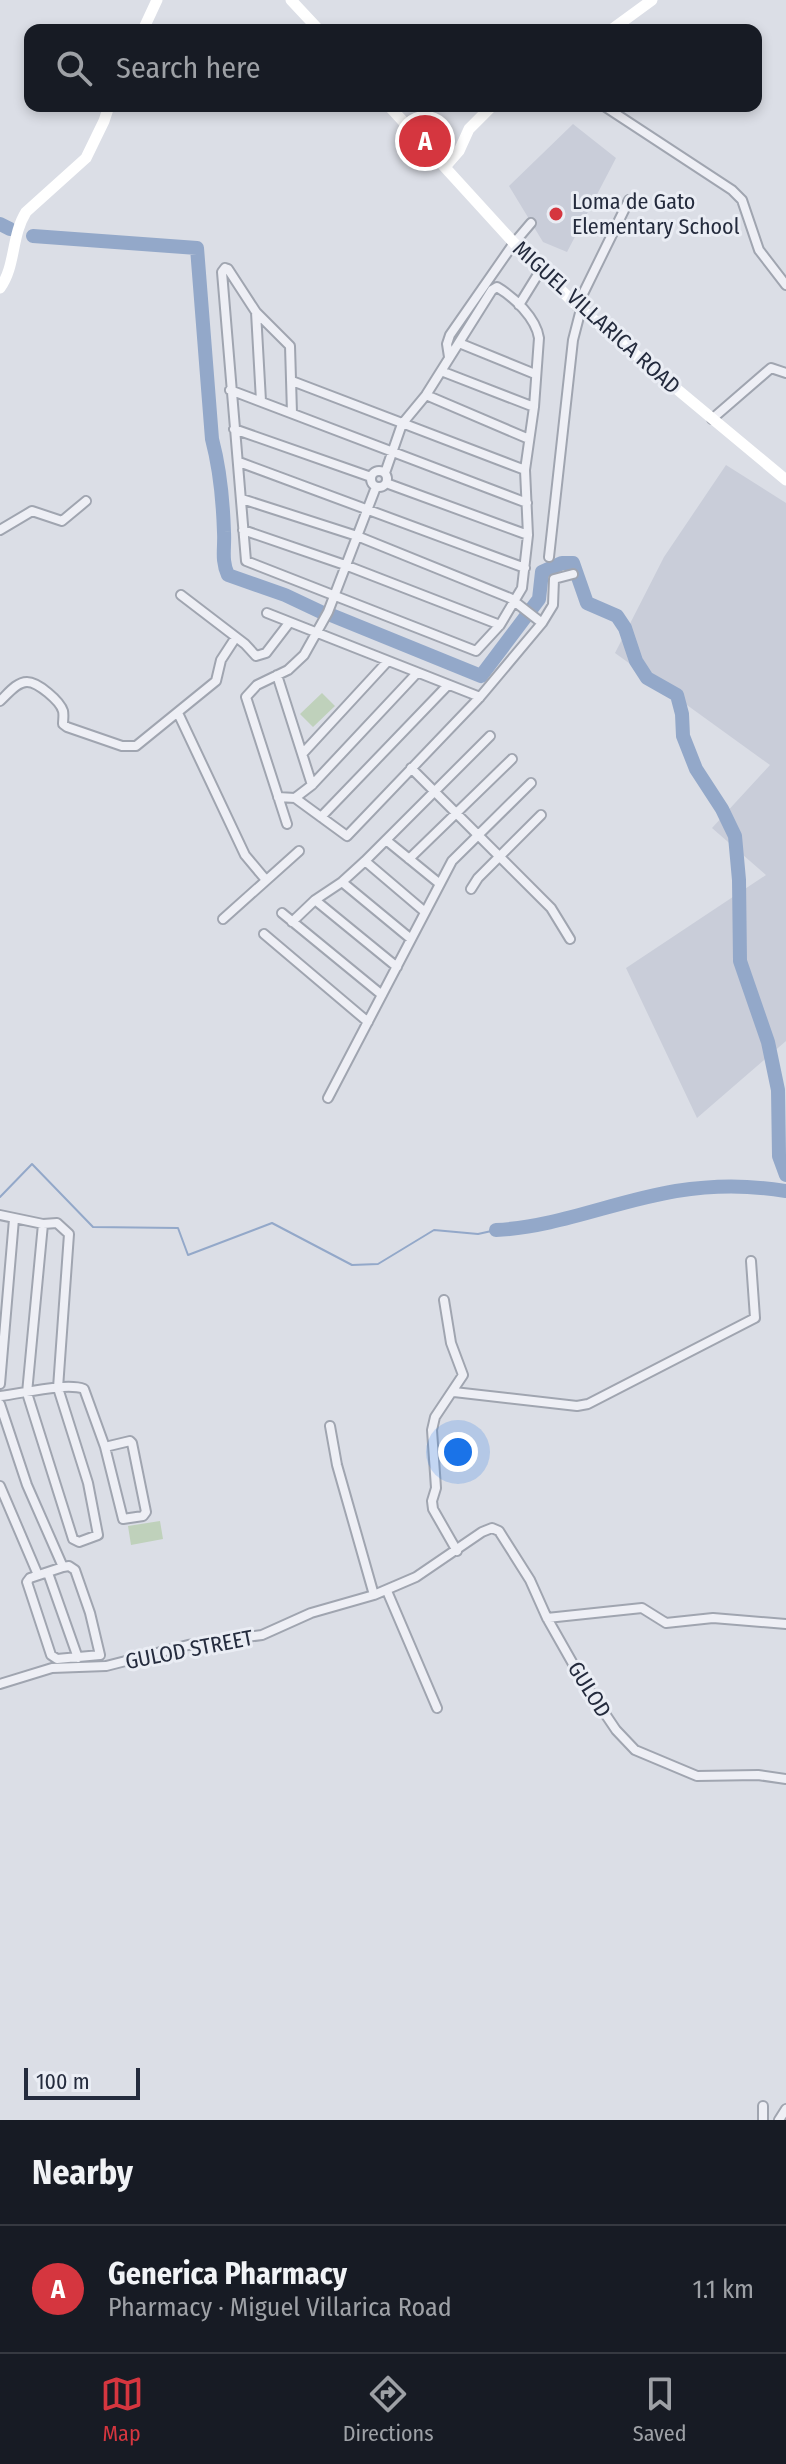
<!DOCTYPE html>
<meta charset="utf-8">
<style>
:root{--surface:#171b24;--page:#242831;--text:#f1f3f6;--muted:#9ea1a6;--line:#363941;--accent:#d5363f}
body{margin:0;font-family:"Fira Sans Condensed",sans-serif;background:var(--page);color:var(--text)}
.scale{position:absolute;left:24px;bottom:20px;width:116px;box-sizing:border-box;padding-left:8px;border:4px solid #242b3d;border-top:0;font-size:22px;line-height:28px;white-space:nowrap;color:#242b3d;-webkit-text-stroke:6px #eaedf4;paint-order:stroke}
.you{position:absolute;left:458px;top:1452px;width:28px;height:28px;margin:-20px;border:6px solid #fff;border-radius:50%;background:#1a73e8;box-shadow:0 0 0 12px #1a73e833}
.badge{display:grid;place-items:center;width:52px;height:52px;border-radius:50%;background:var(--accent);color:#fff;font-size:26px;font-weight:700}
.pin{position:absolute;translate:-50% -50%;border:4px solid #fff;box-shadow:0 2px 8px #0006}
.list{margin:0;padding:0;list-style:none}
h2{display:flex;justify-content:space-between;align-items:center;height:104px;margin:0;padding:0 32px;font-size:34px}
h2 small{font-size:26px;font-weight:400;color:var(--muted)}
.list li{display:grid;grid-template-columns:52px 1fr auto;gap:24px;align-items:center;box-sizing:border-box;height:128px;padding:0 32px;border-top:2px solid var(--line)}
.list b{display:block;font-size:30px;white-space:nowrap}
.list p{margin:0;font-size:26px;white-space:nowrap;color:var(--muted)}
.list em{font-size:26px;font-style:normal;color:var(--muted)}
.icon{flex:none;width:44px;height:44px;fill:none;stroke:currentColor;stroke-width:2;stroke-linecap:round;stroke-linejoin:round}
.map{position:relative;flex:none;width:786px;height:2120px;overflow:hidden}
.search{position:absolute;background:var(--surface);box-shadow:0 4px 12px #0003;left:24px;right:24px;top:24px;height:88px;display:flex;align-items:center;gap:20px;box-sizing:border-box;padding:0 28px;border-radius:16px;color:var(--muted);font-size:30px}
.sheet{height:232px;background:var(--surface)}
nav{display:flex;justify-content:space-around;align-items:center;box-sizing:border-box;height:112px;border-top:2px solid var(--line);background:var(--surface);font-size:22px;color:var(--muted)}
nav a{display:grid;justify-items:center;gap:4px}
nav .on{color:var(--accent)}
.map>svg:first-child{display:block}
</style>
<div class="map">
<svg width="786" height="2120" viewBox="0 0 786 2120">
<rect width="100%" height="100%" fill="#dbdee6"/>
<path fill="#c9cdd9" d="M573 124 616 158 567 252 543 242 509 186Z
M726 465 786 503V1041L697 1118 626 968 766 875 712 828 770 765 615 653 664 557Z"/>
<path fill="#bfd1bb" d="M322 693 335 706 313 727 300 714Z
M160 1521 163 1539 131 1545 128 1526Z"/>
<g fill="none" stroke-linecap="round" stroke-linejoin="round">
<path stroke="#93a8c9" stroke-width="2" d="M0 1197 32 1164 93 1227 178 1228 188 1255 272 1223 352 1265 378 1264 434 1230 478 1234 496 1230"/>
<path stroke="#93a8c9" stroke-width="14" d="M0 224 10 229
M33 236 197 248 212 439C220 469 223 501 224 532 225 548 221 560 228 575L285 595 321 612
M331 615 481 676 539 599 542 572 562 563H573L587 603 617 616 625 628 636 661 647 678 677 695 682 714 683 736 696 769 722 809 735 836 739 880 740 961 768 1042 778 1090 779 1156 786 1175
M496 1230C558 1227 615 1201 676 1191 715 1185 747 1185 786 1191"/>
<defs>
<path id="street" d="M604 106 732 190 742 200 759 250 786 285
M225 268 222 272 246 561 476 651 500 625 522 588 528 535 525 470 534 407 539 338C536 318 514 297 497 287L492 290 426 395 402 424 385 473
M225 268 228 269 256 312 290 346 292 413
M519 305 540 271
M577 306 629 200
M256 312 261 401
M459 343 535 374
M449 357 447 344 450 335 514 243 531 223
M441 371 534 407
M292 381 525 470
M230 390 527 503
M426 395 529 439
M712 419 771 368 786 373
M234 429 371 477
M239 462 525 568
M371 479a8 8 0 1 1 16 0a8 8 0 1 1-16 0Z
M386 483 528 535
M242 499 357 536 510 598 542 623
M0 530 32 511 62 521 86 501
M243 530 345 565 500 625
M549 557 573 340 581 309
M181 595 245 644 256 656 266 653 289 623
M267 613 480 697
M277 675 312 785
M0 701C7 695 16 682 27 682 38 682 60 701 63 711 64 715 63 720 63 724L67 727 122 746H136L216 681 221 660 236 637
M178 713 245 855 266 880
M304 752 387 662
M411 768 551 908 570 939
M278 797 295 798 347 836 480 697 542 623 553 605 554 579 573 574
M295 798 312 785 417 673
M321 817 448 685
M287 824 246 697 257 685 288 670 304 655 328 612 376 487
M386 840 440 884
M409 859 512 759
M365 861 425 912
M342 882 411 939
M471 889 478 878 541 815
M315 900 397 967
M282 913 382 995
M223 919 299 851
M292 922 315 900 342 882 365 861 490 736
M264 934 368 1022
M328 1098 452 861 531 783
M0 1215 43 1224 27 1393 73 1539 79 1542 98 1535 88 1483 58 1388 69 1234 57 1223 43 1224
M444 1300 451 1343 463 1375 435 1417 432 1430 436 1488 432 1501 433 1509 457 1551
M0 1384 14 1219
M454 1392 577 1406 588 1404 755 1318 751 1261
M0 1396C21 1394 66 1382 84 1389L105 1447 123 1519 143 1516 146 1512 132 1443 130 1441 105 1447
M0 1404 27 1485 63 1567
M330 1426 337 1465 374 1595
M0 1486 38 1575
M63 1567 69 1566 75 1570 90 1613 100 1655 57 1659 51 1655 27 1582 30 1578Z
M48 1573 78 1658
M387 1591 437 1708
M547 1618 642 1608 666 1623 713 1618 786 1624
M0 1684 52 1668 106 1666 188 1645 262 1635 311 1613 374 1595 416 1577 482 1532 492 1528 499 1531 530 1580 547 1618 581 1678 616 1730 635 1750 697 1776 758 1775 786 1779
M763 2120V2106
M779 2120 786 2109"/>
</defs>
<use href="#street" stroke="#a0a5b0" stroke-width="12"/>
<use href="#street" stroke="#eeeff5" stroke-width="8"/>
<path stroke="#fff" stroke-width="11" d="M291 0 319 30
M143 30 157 0
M611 30 652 0
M389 106 514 243 577 306 786 480
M445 167 459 151 469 129 492 106
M0 288C16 266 11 236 26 212L86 158 104 121 109 106"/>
</g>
<circle fill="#d5363f" stroke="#eaedf4" stroke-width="3" cx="556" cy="214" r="8"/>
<g text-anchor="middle" stroke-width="6" stroke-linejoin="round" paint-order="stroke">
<g font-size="22" fill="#242b3d" stroke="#eaedf4" text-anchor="start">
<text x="572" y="209">Loma de Gato<tspan x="572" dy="25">Elementary School</tspan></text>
</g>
<g font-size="22" fill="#242b3d" stroke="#eaedf4">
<text transform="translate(597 317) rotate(42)" y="8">MIGUEL VILLARICA ROAD</text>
<text transform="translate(189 1649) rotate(-11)" y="8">GULOD STREET</text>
<text transform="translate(590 1689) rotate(58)" y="8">GULOD</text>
</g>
</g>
</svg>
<div class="scale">100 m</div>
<div class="you"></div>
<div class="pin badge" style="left:425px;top:141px">A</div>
<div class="search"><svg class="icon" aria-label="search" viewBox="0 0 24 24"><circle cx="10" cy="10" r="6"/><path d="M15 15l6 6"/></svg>Search here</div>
</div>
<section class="sheet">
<h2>Nearby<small></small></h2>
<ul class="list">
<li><span class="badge">A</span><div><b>Generica Pharmacy</b><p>Pharmacy · Miguel Villarica Road</p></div><em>1.1 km</em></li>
</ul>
</section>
<nav>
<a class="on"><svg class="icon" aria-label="map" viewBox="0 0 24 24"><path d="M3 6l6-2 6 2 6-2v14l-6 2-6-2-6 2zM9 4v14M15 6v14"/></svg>Map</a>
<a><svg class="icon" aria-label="directions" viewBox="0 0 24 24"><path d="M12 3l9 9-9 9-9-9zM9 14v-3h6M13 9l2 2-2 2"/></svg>Directions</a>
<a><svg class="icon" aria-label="saved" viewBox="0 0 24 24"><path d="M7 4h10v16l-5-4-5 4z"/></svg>Saved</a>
</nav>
